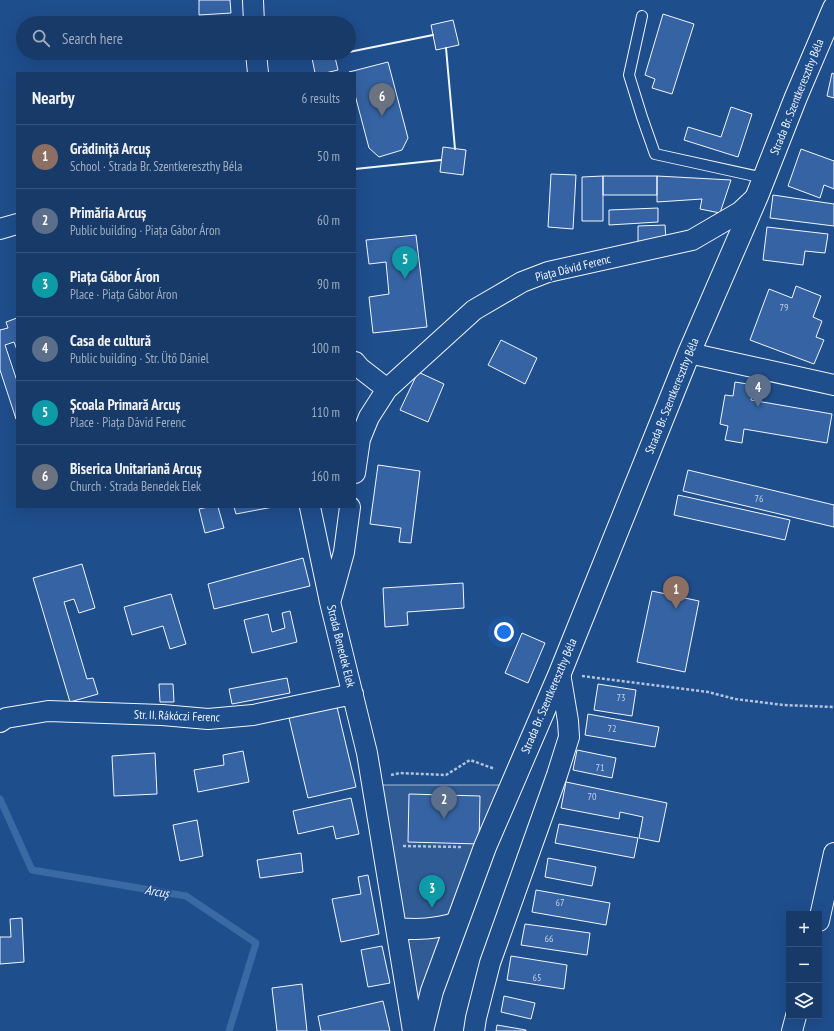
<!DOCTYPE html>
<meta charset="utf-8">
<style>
:root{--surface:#173a69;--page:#20416f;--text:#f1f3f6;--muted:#9eadc0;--line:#36547d;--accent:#ffb74d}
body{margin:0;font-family:"PT Sans Narrow",sans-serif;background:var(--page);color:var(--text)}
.controls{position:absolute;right:12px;bottom:12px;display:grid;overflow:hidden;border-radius:0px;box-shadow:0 4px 16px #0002}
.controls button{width:36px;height:36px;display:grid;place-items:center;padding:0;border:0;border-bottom:1px solid var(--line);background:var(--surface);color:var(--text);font:20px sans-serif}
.you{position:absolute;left:504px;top:632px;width:14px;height:14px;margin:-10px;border:3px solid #fff;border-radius:50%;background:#1a73e8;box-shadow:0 0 0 6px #1a73e833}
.badge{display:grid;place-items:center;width:26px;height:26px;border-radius:50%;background:var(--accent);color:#fff;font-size:13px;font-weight:700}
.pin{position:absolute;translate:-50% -33px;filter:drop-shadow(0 1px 2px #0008)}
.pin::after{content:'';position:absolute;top:21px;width:14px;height:12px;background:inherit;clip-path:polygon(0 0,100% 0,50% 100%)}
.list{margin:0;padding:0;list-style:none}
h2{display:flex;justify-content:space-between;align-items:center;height:52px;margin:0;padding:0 16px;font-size:17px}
h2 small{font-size:13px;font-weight:400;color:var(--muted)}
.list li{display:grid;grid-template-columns:26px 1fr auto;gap:12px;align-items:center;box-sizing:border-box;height:64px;padding:0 16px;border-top:1px solid var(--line)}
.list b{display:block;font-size:15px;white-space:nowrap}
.list p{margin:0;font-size:13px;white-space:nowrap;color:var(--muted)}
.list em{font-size:13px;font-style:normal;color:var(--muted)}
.icon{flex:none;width:22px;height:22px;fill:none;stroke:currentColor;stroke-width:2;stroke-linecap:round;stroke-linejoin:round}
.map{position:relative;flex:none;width:834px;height:1031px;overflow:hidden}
.search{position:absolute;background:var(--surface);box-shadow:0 4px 16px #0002;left:16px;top:16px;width:340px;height:44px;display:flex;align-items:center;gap:10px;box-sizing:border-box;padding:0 14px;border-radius:22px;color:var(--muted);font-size:15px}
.panel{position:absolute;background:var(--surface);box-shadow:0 4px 16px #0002;left:16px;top:72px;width:340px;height:436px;border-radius:0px}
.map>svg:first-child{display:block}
</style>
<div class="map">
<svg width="834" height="1031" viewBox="0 0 834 1031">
<rect width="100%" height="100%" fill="#1f4e8c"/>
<path fill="#305b95" stroke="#a8bbd7" d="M379 785H511L414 1031Z"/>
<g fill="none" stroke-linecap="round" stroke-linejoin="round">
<path stroke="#3b69a3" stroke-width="7" d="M0 799 32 870 186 896 256 943 229 1031"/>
</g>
<path fill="#3563a3" stroke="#f2f6ff" d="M199 0H230L231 13 199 15Z
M663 14 694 24 672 94 652 88 655 79 645 75Z
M453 20 459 45 436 50 431 25Z
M311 53H334L338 70 325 73H315Z
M388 62 408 138 402 150 379 157 369 148 355 95V73L349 72Z
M832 73 834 74V98L827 96Z
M731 107 752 114 738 157 684 140 688 127 721 137Z
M443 147 466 150 463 175 440 172Z
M801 149 834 161V189L824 185 820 198 788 186Z
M551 174 576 175 573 229 548 227Z
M603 176V221H582V177Z
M603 176H657V195H603Z
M657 176 731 180 720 213 700 209 702 199 657 202Z
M773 195 834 204V226L770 218Z
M658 208V222L609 225V210Z
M665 225 666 240 638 244V226Z
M767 227 828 234 825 253 805 251 803 265 763 260Z
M416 235 427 327 373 333 369 297 389 294 386 262 369 264 366 240Z
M796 286 821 296 813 317 822 321 816 337 824 340 814 364 750 340 769 289 792 298Z
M17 318V350L14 342 5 345 17 381 16 419 0 370V330L8 328 6 322Z
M501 340 537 358 525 384 488 365Z
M418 372 444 384 428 422 400 410Z
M735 382 754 385 751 400 832 414 827 443 744 429 742 443 725 440 728 426 720 424 725 395 733 396Z
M378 465 420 471 411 543 399 542 401 528 370 524Z
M688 470 834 505V527L683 491Z
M678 495 790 520 785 540 674 515Z
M208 507H218L224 528 205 533 199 509Z
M234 507H273L236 514Z
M303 558 310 586 214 609 208 584Z
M82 564 95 608 79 613 74 599 64 602 87 679 93 678 98 694 70 702 33 578Z
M463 583 464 608 407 612 408 625 385 627 383 588Z
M652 591 699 601 685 672 637 662Z
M171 594 186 644 170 649 163 626 132 635 124 607Z
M290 611 297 642 252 653 244 620 268 614 272 632 285 628 282 613Z
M522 633 545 643 528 683 505 673Z
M287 678 290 693 232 704 229 689Z
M159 684H173L174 702H160Z
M598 684 636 690 632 716 594 710Z
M337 707 356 787 308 798 289 718Z
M588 714 659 727 655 747 585 735Z
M577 750 616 758 612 778 573 770Z
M243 751 249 782 198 792 194 770 224 765 223 755Z
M155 753 157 794 114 796 112 756Z
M566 782 667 803 659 842 639 838 643 817 620 812 619 819 561 808Z
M409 794 480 796 479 844 408 842Z
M351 798 359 834 336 839 333 826 298 834 293 811Z
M197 820 203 856 180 861 173 825Z
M559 824 638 838 634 858 555 843Z
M301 853 303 872 260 878 257 860Z
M548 858 596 867 592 886 545 877Z
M368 875 379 934 341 942 332 899 361 894 358 877Z
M536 890 610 903 606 925 532 912Z
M22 918 24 962 0 964V937H11L10 919Z
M525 924 590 933 587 955 521 945Z
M382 946 390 983 368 987 361 950Z
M511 956 567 965 564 989 507 980Z
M302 984 307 1031H277L272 988Z
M504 996 535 1003 531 1019 501 1012Z
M383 1001 390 1031H321L318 1016Z
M497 1025 526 1030V1031H496Z"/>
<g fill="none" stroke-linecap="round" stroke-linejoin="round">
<defs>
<path id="lane" d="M642 16 629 75 642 117 655 154 764 178"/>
<path id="street" d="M253 0 254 23
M256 53 258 73
M0 229 17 224
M689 353 834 385
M355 362 360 368 387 389
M355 473 360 439 369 417 387 389 474 310 522 282 548 272 692 240 740 212 757 196
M310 507 330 602 367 753 413 1031
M331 599 344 552 350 507
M0 722 6 718 48 711 162 715 208 719 253 715 353 694
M819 921 834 853
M396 928C420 930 433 929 456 923
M474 1031 476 1018 490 963 557 775 569 737 568 721 560 673
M792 1031 796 1016"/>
<path id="secondary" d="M422 1031 432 991 485 847 560 673 689 353 757 196 796 97 834 8"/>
</defs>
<use href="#lane" stroke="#f2f6ff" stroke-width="12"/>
<use href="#street" stroke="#f2f6ff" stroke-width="22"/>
<use href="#secondary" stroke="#f2f6ff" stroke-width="24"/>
<path stroke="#b3c4dc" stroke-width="2.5" stroke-dasharray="3 2" stroke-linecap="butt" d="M582 676 708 692 735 699 783 705 834 707
M391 775 400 773 446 775 470 760 495 769
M403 846 462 847"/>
<use href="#lane" stroke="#1f4e8c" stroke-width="10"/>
<use href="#street" stroke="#1f4e8c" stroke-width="20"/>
<use href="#secondary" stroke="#1f4e8c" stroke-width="22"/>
<path stroke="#f2f6ff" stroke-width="2" d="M446 48 455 149
M349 52 433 35
M335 55 344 53
M355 169 441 160"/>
</g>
<g text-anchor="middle" stroke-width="3" stroke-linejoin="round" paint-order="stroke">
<g font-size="10" fill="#c3d1e8">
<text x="784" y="311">79</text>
<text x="759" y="502">76</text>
<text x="621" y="701">73</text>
<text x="612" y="732">72</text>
<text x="600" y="771">71</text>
<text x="592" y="800">70</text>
<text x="560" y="906">67</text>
<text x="549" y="942">66</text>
<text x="537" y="981">65</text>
</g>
<g font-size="12" fill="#f2f6ff" stroke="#1f4e8c">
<text transform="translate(797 97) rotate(-68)" y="4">Strada Br. Szentkereszthy Béla</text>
<text transform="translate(573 268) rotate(-14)" y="4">Piața Dávid Ferenc</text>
<text transform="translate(672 396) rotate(-68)" y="4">Strada Br. Szentkereszthy Béla</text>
<text transform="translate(341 646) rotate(76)" y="4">Strada Benedek Elek</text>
<text transform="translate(549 696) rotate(-67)" y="4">Strada Br. Szentkereszthy Béla</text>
<text transform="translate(177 716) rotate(2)" y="4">Str. II. Rákóczi Ferenc</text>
</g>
<g font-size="13" font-style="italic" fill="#f2f6ff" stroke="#1f4e8c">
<text transform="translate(157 891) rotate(10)" y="5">Arcuș</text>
</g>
</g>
</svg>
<div class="controls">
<button>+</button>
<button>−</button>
<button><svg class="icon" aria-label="layers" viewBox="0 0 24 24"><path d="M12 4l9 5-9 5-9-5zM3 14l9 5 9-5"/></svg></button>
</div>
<div class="you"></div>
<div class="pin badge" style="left:676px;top:609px;background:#8d6e63">1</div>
<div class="pin badge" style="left:444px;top:819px;background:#5c6f8a">2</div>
<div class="pin badge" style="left:432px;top:908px;background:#0f9aa8">3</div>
<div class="pin badge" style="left:758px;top:407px;background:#5c6f8a">4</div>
<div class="pin badge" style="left:405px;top:279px;background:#0f9aa8">5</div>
<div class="pin badge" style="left:382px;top:116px;background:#6b7280">6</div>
<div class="search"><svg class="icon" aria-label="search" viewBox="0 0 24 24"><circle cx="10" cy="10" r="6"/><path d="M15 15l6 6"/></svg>Search here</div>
<section class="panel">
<h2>Nearby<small>6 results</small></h2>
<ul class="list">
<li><span class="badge" style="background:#8d6e63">1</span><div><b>Grădiniță Arcuș</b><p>School · Strada Br. Szentkereszthy Béla</p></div><em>50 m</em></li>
<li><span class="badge" style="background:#5c6f8a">2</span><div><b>Primăria Arcuș</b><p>Public building · Piața Gábor Áron</p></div><em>60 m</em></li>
<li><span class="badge" style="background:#0f9aa8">3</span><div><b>Piața Gábor Áron</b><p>Place · Piața Gábor Áron</p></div><em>90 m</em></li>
<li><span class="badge" style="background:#5c6f8a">4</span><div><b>Casa de cultură</b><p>Public building · Str. Ütő Dániel</p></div><em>100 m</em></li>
<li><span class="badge" style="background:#0f9aa8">5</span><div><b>Școala Primară Arcuș</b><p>Place · Piața Dávid Ferenc</p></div><em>110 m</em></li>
<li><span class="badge" style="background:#6b7280">6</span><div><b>Biserica Unitariană Arcuș</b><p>Church · Strada Benedek Elek</p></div><em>160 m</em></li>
</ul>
</section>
</div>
